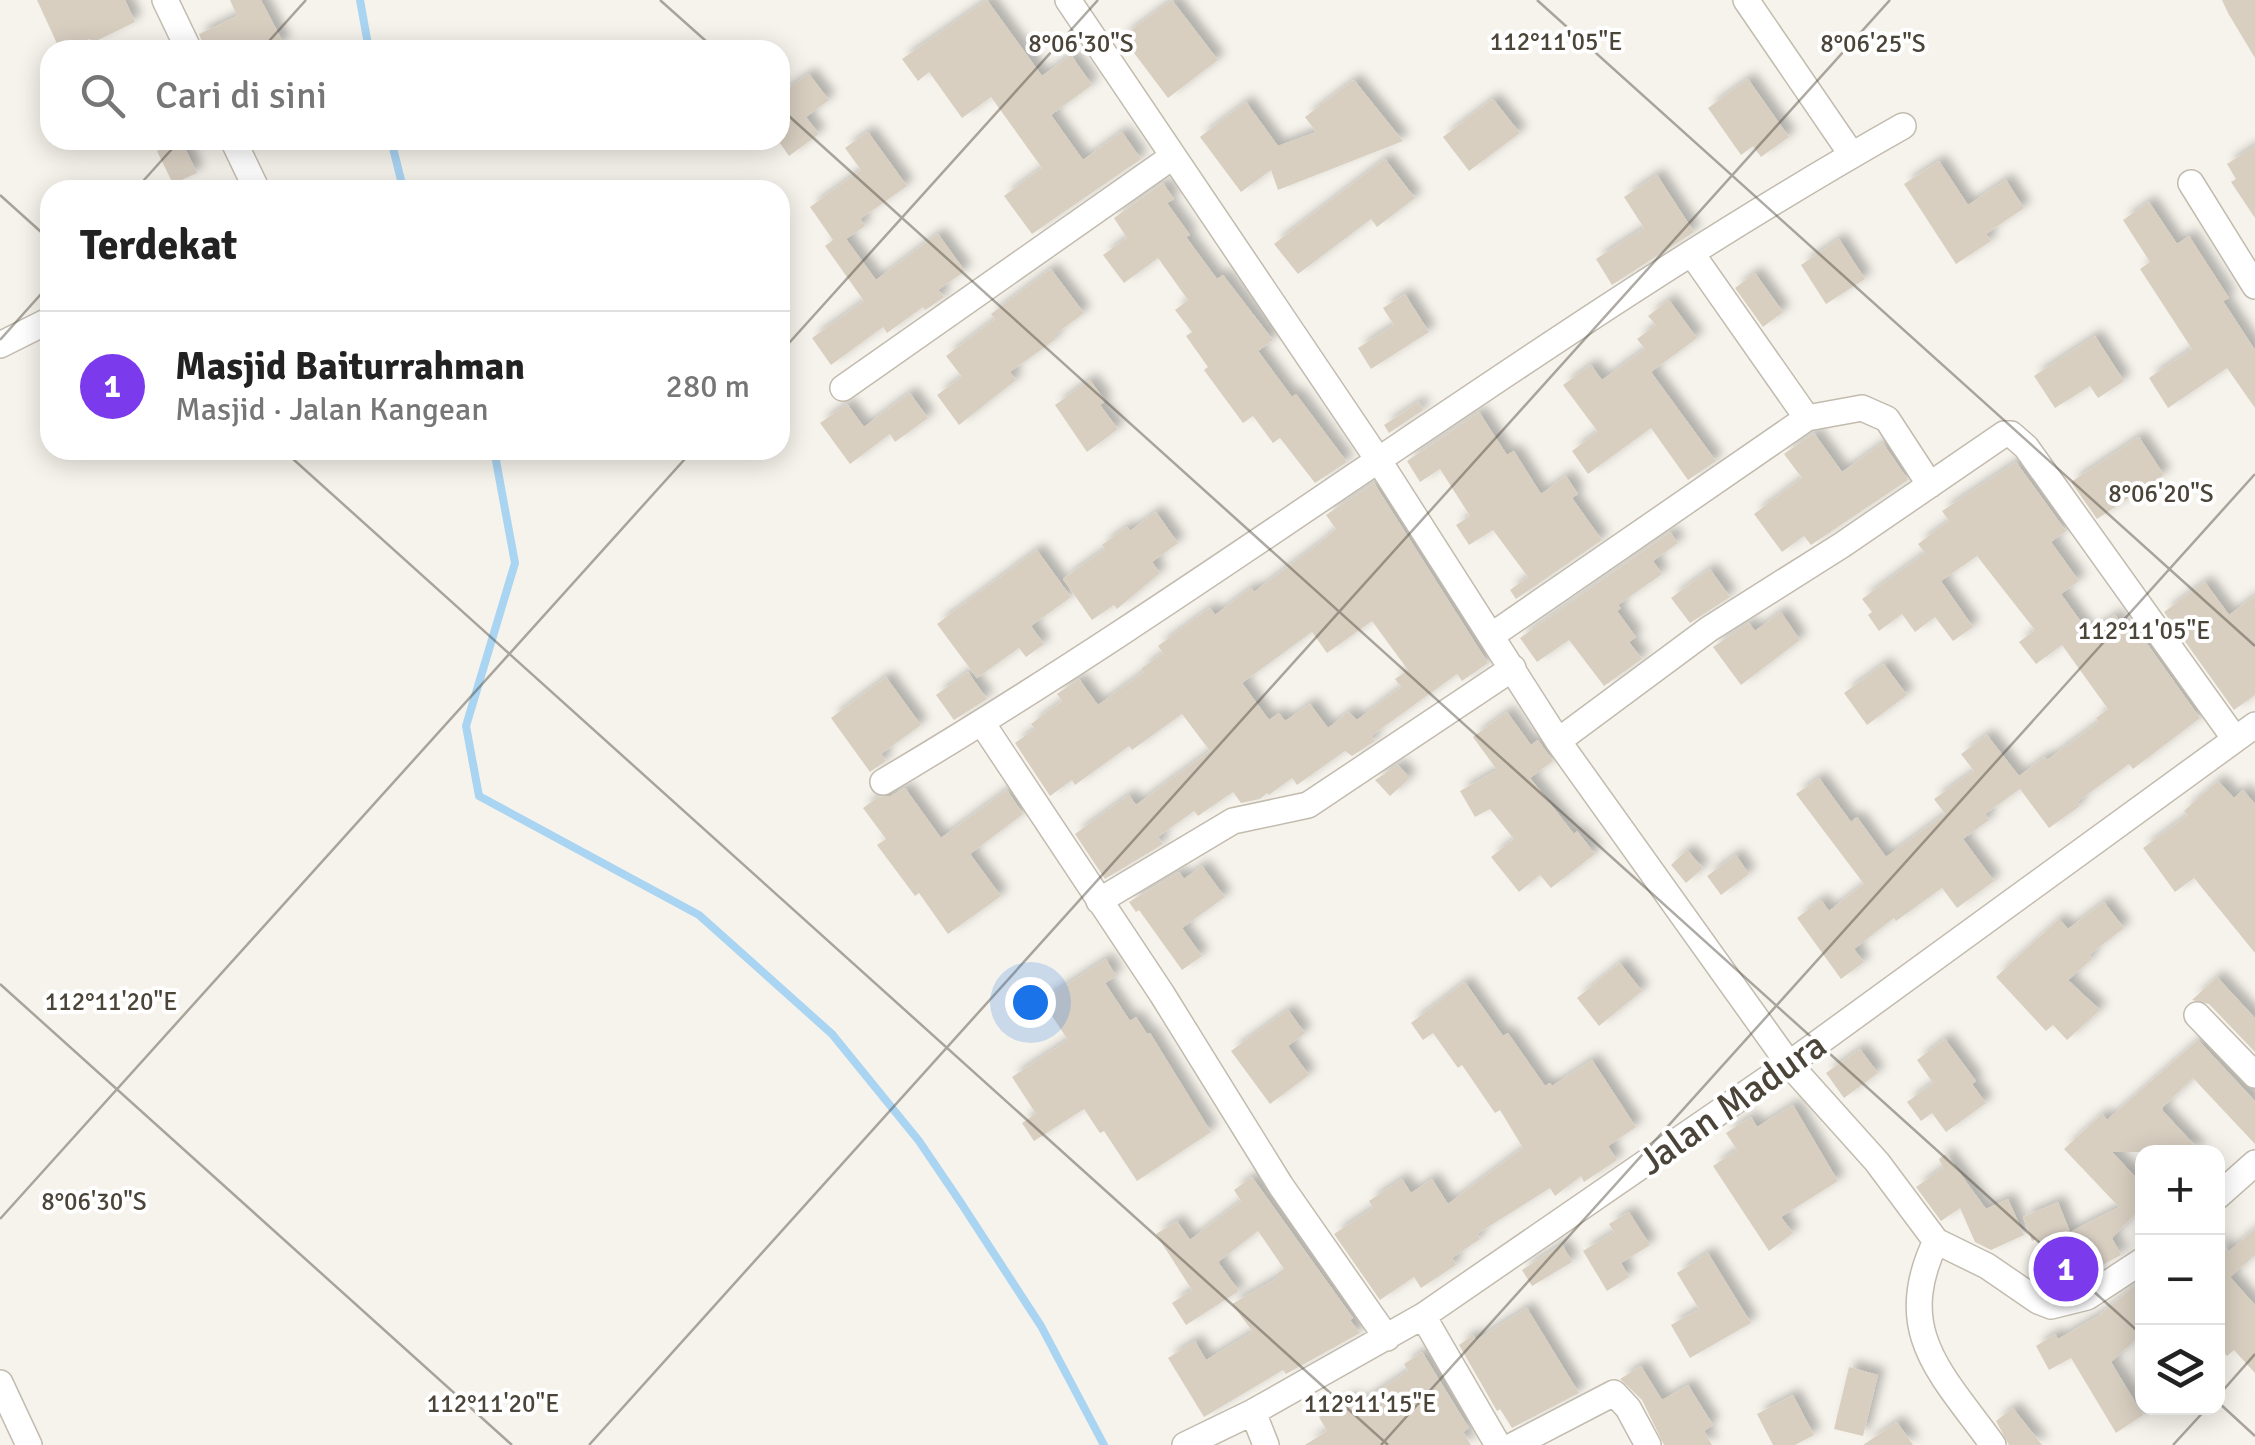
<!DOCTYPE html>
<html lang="id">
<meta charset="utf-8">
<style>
:root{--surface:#fff;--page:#f2f2f2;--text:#222;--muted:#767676;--line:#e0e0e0;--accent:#7c3aed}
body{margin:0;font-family:Signika,sans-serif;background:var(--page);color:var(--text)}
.controls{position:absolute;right:30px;bottom:30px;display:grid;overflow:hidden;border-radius:20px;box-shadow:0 5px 25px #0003}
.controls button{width:90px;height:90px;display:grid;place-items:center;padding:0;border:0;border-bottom:2px solid var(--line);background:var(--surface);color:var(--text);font:50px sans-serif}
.you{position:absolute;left:1030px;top:1002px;width:35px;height:35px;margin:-25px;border:8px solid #fff;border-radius:50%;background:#1a73e8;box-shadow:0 0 0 15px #1a73e833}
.badge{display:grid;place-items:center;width:65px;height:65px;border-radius:50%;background:var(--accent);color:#fff;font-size:32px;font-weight:700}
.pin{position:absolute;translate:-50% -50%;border:5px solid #fff;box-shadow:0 2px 10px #0006}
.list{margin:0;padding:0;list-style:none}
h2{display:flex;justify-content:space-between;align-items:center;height:130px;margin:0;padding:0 40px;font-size:42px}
h2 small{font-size:32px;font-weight:400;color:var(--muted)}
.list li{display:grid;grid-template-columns:65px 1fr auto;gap:30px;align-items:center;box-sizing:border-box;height:150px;padding:0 40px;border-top:2px solid var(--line)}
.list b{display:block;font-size:38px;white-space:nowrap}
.list p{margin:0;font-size:32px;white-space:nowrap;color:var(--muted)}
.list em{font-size:32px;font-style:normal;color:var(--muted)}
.icon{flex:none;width:55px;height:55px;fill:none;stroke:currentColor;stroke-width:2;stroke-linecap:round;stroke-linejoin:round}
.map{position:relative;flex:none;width:2255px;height:1445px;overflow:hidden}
.search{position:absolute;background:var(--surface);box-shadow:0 5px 25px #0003;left:40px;top:40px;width:750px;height:110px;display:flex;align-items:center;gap:25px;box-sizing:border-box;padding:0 35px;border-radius:30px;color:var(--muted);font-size:38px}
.panel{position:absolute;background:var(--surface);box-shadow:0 5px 25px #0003;left:40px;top:180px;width:750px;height:280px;border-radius:30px}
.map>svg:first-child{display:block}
</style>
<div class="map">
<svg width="2255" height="1445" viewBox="0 0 2255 1445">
<defs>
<filter id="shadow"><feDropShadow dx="7" dy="-7" stdDeviation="5" flood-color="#0004"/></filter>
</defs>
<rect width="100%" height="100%" fill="#f6f3ec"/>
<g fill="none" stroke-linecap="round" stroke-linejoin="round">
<path stroke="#a9d4f2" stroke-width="8" d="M360 0 369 50
M391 140 401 180 407 190
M494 450 515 563 466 726 479 796 699 915 832 1034 919 1141 961 1203 1041 1326 1104 1445"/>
</g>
<path fill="#d8cfc1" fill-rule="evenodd" filter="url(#shadow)" d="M37 0H125L135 22 92 43 90 39 60 50Z
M230 0H261L284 44 272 50H205L199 34 237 16Z
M987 0 1042 76 1071 55 1092 85 1051 115 1083 160 1122 132 1141 159 1032 234 1004 196 1042 168 991 97 962 118 929 72 918 81 902 59Z
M1172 0 1218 60 1168 98 1122 37Z
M2222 0H2255V58L2228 13Z
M809 74 829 100 806 117 819 134 789 156 780 143V94Z
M1748 79 1789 137 1761 157 1753 146 1741 155 1708 108Z
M1354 80 1403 141 1278 190 1271 170 1241 192 1200 137 1246 102 1278 146 1316 132 1305 117Z
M1493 99 1520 133 1469 171 1443 137Z
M868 132 907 186 860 219 865 226 846 239 876 280 938 234 965 271 938 290 944 297 930 307 925 310 923 307 887 333 883 327 831 365 812 338 864 301 825 246 833 240 810 207 861 170 845 148Z
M181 140 197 173 173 184 157 151Z
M2255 146V218L2231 182 2236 179 2227 164Z
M1385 159 1415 198 1377 227 1371 219 1298 274 1274 244Z
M1939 161 1968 205 2006 180 2024 208 1986 234 1991 241 1956 264 1904 184Z
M1657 175 1694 232 1612 285 1596 259 1644 228 1624 197Z
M1163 183 1174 199 1167 203 1190 235 1186 237 1217 279 1223 275 1273 340 1258 351 1292 397 1296 394 1347 462 1315 483 1280 438 1273 443 1253 416 1243 423 1204 370 1208 367 1186 336 1192 332 1175 310 1188 300 1158 258 1124 283 1103 255 1127 238 1114 218Z
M2149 202 2177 244 2189 236 2229 298 2223 301 2255 350V408L2227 368 2168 408 2149 378 2192 349 2140 269 2150 262 2123 220Z
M1839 239 1865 279 1826 304 1801 265Z
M1051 269 1084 313 1053 336 1056 339 1010 372 1016 380 959 425 937 395 962 377 946 356 995 319 991 314Z
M1755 273 1783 312 1763 327 1735 288Z
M1405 294 1429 332 1371 369 1358 348 1394 325 1383 308Z
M1669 300 1697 338 1651 372 1716 461 1688 480 1651 428 1588 474 1572 451 1598 432 1563 385 1591 365 1602 380 1645 349 1637 339 1656 325 1648 316Z
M2095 336 2124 381 2098 398 2090 386 2055 408 2034 376Z
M1090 380 1105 401 1100 405 1118 429 1087 452 1055 405Z
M910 393 928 418 895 442 890 434 850 464 820 423 847 404 864 427Z
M1419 402 1423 410 1389 433 1384 425Z
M1479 412 1507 455 1514 451 1541 494 1566 476 1578 494 1572 498 1602 540 1516 599 1510 590 1528 577 1493 530 1469 545 1456 525 1470 516 1440 469 1420 482 1407 461Z
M1814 433 1842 472 1883 443 1908 480 1811 545 1804 536 1782 552 1754 514 1802 478 1784 454Z
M2139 437 2164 475 2097 519 2071 482Z
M2016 462 2066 531 2051 542 2079 581 2061 594 2089 633 2115 615 2130 636 2138 631 2200 718 2133 769 2129 764 2077 802 2080 806 2049 828 2020 789 1985 814 1989 820 1963 839 1994 881 1957 908 1942 888 1896 921 1894 918 1854 949 1864 962 1841 979 1797 918 1821 900 1829 911 1864 884 1796 794 1819 778 1851 822 1857 817 1886 857 1945 814 1934 799 1974 771 1961 754 1987 735 2019 776 2045 757 2047 760 2099 722 2096 718 2108 709 2062 645 2036 664 2019 642 2035 630 1977 556 1941 581 1973 627 1953 641 1935 617 1915 632 1902 614 1879 631 1868 615 1872 612 1862 599 1925 553 1918 544 1949 521 1942 511Z
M1374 483 1488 663 1462 681 1457 674 1371 736 1375 741 1352 756 1345 751 1297 785 1292 778 1269 795 1267 793 1260 799 1241 803 1233 792 1198 816 1194 811 1158 837 1163 844 1105 879 1075 834 1129 795 1136 805 1210 751 1182 714 1132 750 1129 746 1075 785 1072 780 1050 796 1015 743 1035 729 1031 724 1062 701 1057 694 1079 679 1098 705 1144 672 1141 669 1163 653 1158 646 1210 608 1215 615 1251 588 1254 592 1316 546 1336 529 1326 515ZM1372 621 1408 670 1395 679 1401 687 1357 720 1349 712 1328 728 1310 704 1285 721 1279 713 1269 720 1242 683 1312 632 1327 653Z
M1156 512 1178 543 1152 562 1160 573 1117 609 1114 605 1092 620 1063 579 1105 549 1102 545 1127 527 1130 531Z
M1670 532 1678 543 1653 561 1662 574 1618 605 1621 608 1617 611 1636 637 1629 642 1642 659 1604 686 1569 640 1537 662 1520 638Z
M1037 550 1071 597 1031 626 1044 644 1026 657 1019 648 977 678 937 624Z
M1710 569 1730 597 1690 623 1671 598Z
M2205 582 2229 615 2255 596V695L2234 710 2164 612Z
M1781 612 1800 640 1741 685 1713 647 1749 623 1755 631Z
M1884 664 1907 695 1867 725 1844 693Z
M968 672 987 699 954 720 936 695Z
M886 677 921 725 881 754 886 761 870 772 831 718Z
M1507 712 1531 745 1538 740 1553 761 1530 778 1574 834 1577 831 1595 854 1551 888 1540 875 1519 892 1491 857 1514 839 1490 809 1475 817 1460 791 1497 770 1473 737Z
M1398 765 1410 778 1390 796 1375 780Z
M2218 781 2234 798 2243 790 2255 804V953L2194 878 2175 892 2143 848 2188 815 2184 811Z
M905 788 941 838 1007 790 1023 814 970 854 1001 896 948 934 919 893 915 896 877 845 886 839 863 808 878 797 891 796Z
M1687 850 1703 868 1686 883 1671 865Z
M1736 855 1749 874 1721 895 1707 876Z
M1202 866 1225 897 1182 928 1202 956 1182 970 1139 910 1136 912 1129 902 1179 872 1184 879Z
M2104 902 2124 928 2089 955 2092 959 2068 980 2100 1010 2067 1040 2053 1025 2046 1031 1996 977 2059 919 2068 929Z
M1106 959 1116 976 1105 983 1130 1021 1136 1017 1147 1034 1150 1033 1211 1132 1137 1181 1104 1131 1100 1133 1084 1109 1034 1141 1022 1123 1036 1114 1012 1077 1068 1040 1042 1001Z
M1620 963 1642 991 1599 1026 1577 998Z
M2217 977 2255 1018V1052L2209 1004 2192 1000Z
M1465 982 1503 1036 1508 1033 1545 1086 1550 1083 1552 1086 1592 1060 1636 1127 1608 1146 1617 1160 1584 1182 1581 1176 1555 1196 1550 1188 1477 1234 1480 1239 1452 1258 1456 1265 1421 1288 1414 1277 1380 1300 1334 1234 1373 1208 1369 1201 1402 1179 1411 1193 1432 1179 1448 1204 1523 1148 1500 1110 1495 1113 1462 1065 1458 1068 1433 1033 1423 1040 1411 1023Z
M1288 1010 1305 1033 1288 1046 1309 1075 1270 1104 1231 1051Z
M1945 1039 1976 1081 1972 1084 1986 1103 1946 1132 1932 1113 1921 1121 1907 1102 1933 1083 1917 1060Z
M2198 1040 2255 1101V1144L2193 1078 2162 1108 2163 1111 2201 1152H2112L2142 1184V1207L2112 1238 2121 1255 2061 1287 2037 1239 2032 1241 2023 1217 2058 1202 2070 1232 2119 1207 2064 1149 2102 1114 2107 1120Z
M1860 1049 1878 1073 1844 1098 1826 1073Z
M1793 1105 1838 1181 1781 1217 1793 1233 1769 1251 1713 1166 1737 1150 1726 1133 1751 1117 1757 1127Z
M1946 1154 1986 1209 2008 1199 2024 1235 1991 1250 1975 1242 1960 1208 1941 1221 1916 1187 1943 1168 1939 1159Z
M1252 1177 1353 1318 1350 1320 1360 1333 1286 1374 1283 1370 1204 1417 1168 1358 1195 1341 1206 1360 1253 1332 1232 1304 1279 1277 1276 1274 1284 1269 1258 1231 1218 1262 1239 1291 1186 1325 1172 1303 1192 1290 1156 1234 1177 1221 1190 1240 1241 1201 1234 1190Z
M1629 1212 1650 1245 1621 1263 1629 1277 1607 1291 1583 1251 1614 1232 1609 1224Z
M2255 1229V1255L2230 1277 2255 1305V1373L2234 1350 2227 1356 2218 1346V1240L2228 1252Z
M1562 1244 1572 1262 1532 1286 1522 1270Z
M1708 1253 1751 1323 1690 1358 1671 1325 1699 1309 1677 1273Z
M2142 1280V1334L2111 1362 2143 1415 2116 1433 2071 1358 2049 1370 2036 1346 2055 1334 2058 1339 2098 1316Z
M1527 1308 1579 1393 1512 1428 1500 1409 1497 1411 1459 1345 1473 1335 1476 1340Z
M1422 1352 1469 1428 1463 1432 1471 1445H1305L1327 1431 1319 1417 1352 1397 1357 1405 1408 1371 1404 1364Z
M1641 1366 1662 1400 1688 1385 1713 1425 1704 1431 1712 1445H1664L1642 1400 1620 1379Z
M1849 1367 1878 1375 1863 1436 1834 1429Z
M1793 1395 1814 1435 1795 1445H1773L1757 1414Z
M2013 1408 2042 1445H2009L1996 1421Z
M1897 1422 1913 1445H1863Z"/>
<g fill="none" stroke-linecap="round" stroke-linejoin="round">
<defs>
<path id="minor" d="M165 0 189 50
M1068 0 1379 461 1558 741 1789 1064 1877 1162 1936 1241 1987 1266 2038 1301 2051 1306 2087 1297 2142 1261
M1746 0 1852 155
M233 140 257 190
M2191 183 2255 286
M1692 254 1807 418
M0 345 50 320
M843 388 1172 157
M1491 636 1807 418 1862 408 1887 419 1930 485
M982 723 1162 994 1281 1186 1387 1338
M1558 741 1709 629 1842 545 2004 434H2011L2026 447 2235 739
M883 782C1231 576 1550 325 1903 126
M1099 901 1233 821 1308 805 1513 668
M2197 1015 2255 1075
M2218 1196 2255 1163
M1936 1241C1892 1332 1942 1374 1993 1445
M1423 1316 1498 1445
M0 1383 29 1445
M1253 1412 1266 1445
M1185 1445 1253 1412 1423 1316 1789 1064 2255 725
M1514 1445 1614 1393 1628 1408 1648 1445"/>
</defs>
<use href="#minor" stroke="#c2bbae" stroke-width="28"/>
<use href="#minor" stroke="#fff" stroke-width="25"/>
</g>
<path fill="none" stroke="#4b4439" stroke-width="2.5" stroke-opacity="0.45" d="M660 0 716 50M1537 0 2255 646M261 50 306 0M780 108 2142 1335M135 190 180 140M0 195 50 240M0 340 50 284M780 353 1098 0M283 450 1388 1445M0 984 512 1445M0 1219 693 450M2218 1396 2255 1354M2218 1402 2255 1436M589 1445 1890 0M1381 1445 2255 474M2173 1445 2207 1408"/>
<g text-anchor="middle" stroke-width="8" stroke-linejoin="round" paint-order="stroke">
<g font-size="38" fill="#4b4439" stroke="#fff">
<text transform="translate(1732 1103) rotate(-35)" y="13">Jalan Madura</text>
</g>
</g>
<g font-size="25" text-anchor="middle" fill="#4b4439" stroke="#fff" stroke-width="8" stroke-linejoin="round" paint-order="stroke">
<text x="1556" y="50">112°11'05"E</text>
<text x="1873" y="52">8°06'25"S</text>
<text x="1081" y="52">8°06'30"S</text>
<text x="2161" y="502">8°06'20"S</text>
<text x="2144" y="639">112°11'05"E</text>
<text x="111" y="1010">112°11'20"E</text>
<text x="94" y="1210">8°06'30"S</text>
<text x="493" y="1412">112°11'20"E</text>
<text x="1370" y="1412">112°11'15"E</text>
</g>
</svg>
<div class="controls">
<button>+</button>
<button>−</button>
<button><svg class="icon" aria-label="layers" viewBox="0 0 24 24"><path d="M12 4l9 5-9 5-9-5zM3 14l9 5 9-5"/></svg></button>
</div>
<div class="you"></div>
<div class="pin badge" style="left:2066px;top:1269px">1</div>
<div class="search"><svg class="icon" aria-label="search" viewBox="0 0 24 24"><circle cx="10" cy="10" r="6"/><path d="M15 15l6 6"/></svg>Cari di sini</div>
<section class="panel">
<h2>Terdekat<small></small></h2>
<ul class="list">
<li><span class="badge">1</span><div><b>Masjid Baiturrahman</b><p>Masjid · Jalan Kangean</p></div><em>280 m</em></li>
</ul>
</section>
</div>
